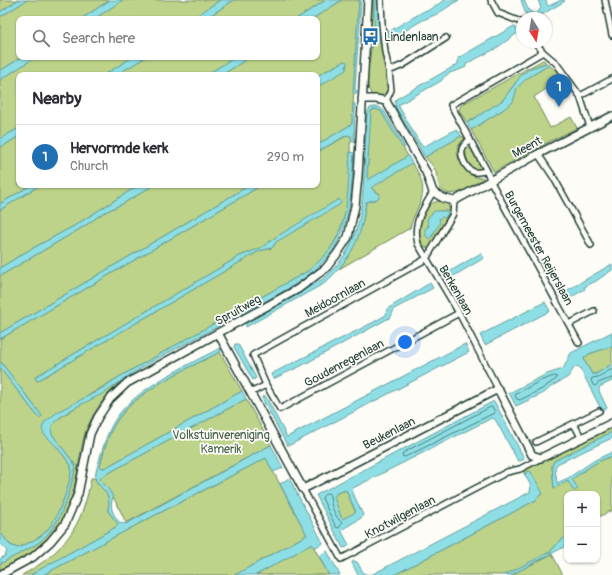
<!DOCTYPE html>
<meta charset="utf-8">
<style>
:root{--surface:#fff;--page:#f7f7f7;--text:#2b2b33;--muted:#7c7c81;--line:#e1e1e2;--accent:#1f6fb2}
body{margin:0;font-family:Pangolin,sans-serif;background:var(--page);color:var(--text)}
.controls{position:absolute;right:12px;bottom:12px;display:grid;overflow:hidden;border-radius:8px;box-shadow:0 1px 3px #0004}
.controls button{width:36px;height:36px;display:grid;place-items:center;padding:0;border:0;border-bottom:1px solid var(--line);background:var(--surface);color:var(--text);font:20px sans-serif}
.compass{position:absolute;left:516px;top:12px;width:36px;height:36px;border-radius:50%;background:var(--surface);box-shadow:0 1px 3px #0004;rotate:169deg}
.you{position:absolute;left:405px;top:342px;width:14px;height:14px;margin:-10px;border:3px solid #fff;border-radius:50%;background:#1a73e8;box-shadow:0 0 0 6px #1a73e833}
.badge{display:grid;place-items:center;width:26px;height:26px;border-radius:50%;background:var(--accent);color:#fff;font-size:13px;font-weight:700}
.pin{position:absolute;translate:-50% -33px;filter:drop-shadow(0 1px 2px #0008)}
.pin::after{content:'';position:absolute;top:21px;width:14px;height:12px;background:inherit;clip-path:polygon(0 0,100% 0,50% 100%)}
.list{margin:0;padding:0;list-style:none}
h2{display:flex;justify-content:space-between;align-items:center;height:52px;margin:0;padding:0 16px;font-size:17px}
h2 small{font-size:13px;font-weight:400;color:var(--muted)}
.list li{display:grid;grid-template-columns:26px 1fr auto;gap:12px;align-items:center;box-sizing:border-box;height:64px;padding:0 16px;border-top:1px solid var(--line)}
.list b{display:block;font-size:15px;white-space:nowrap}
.list p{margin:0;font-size:13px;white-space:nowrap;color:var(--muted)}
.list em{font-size:13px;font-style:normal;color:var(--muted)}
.icon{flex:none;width:22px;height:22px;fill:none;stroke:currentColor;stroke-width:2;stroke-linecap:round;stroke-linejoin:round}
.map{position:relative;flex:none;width:612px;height:575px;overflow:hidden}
.search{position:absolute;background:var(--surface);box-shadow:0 1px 3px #0004;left:16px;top:16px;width:304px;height:44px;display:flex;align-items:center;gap:10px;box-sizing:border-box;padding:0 14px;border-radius:8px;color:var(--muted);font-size:15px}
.panel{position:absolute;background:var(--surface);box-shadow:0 1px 3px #0004;left:16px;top:72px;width:304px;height:116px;border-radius:8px}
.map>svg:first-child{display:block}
</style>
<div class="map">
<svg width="612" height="575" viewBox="0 0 612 575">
<rect width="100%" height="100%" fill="#fdfcf7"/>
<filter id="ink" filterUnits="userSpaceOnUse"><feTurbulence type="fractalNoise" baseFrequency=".025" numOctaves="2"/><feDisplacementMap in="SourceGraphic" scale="8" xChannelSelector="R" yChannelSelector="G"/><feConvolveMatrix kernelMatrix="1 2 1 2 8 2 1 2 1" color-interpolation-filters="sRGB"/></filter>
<g filter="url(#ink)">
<path fill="#bcd389" stroke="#6e885e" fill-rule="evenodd" d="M0 0H18L0 12Z
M27 0H110L81 19H19V57H22L0 71V17Z
M123 0H220L192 19H94Z
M234 0H326L296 19H205Z
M342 0H359L352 124 317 145V87L325 82 344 61 317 76V75H222L250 57H317V19H312Z
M371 0H374V16L380 42 378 0H380L389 83 387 92C365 109 367 76 367 64H369L373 36 371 35 370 22Z
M36 57H133L104 75H19V128L0 139V80Z
M146 57H236L206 75H116Z
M543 60H544L546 63 531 68 516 82 503 100 498 104 467 123 459 110 461 105Z
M549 65 556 71 564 81 549 87 534 97 550 128 571 117 577 128 550 141 494 172 471 130 504 109 517 88 526 79Z
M375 109 381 111 408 156 368 181 367 177 370 114 371 111Z
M348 135 351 136 352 140 350 144C351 180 350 222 328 252 323 259 314 265 308 271L119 377 45 422 44 434 57 447 71 465C73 480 58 517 49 528 42 538 28 543 18 548L10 545 0 532V368L39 418 42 416 0 361V339L262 185H317V152ZM276 237V242L272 248 259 251 37 381 35 377 240 256 261 248Z
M19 136V185H31L0 204V148Z
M461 136 465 138C454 148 456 155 463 166 465 170 467 173 471 175 475 177 480 178 484 178 472 185 448 205 439 185 437 180 437 174 435 170 433 165 428 161 425 157Z
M470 147 482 169 476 170C469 166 465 158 466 150Z
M412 163C422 177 427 191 418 207 415 214 412 220 410 228L339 269C355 249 363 228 366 202L377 199 380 194 370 188Z
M40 185H139L74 226 24 253 0 268V210Z
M154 185H250L0 333V276L83 227 103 213 124 203Z
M438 201 447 203 450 210 449 214 430 247 428 248C412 243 420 214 429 205 432 203 435 202 438 201ZM440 211H446L439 219 432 237 427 228 429 223Z
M612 346V364L596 374H592L585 362 584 358 589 354Z
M220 352 242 391 105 468H102L100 466C104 452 107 437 114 425 135 390 185 370 220 352Z
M121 382C105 394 90 416 84 437 76 470 76 506 52 534 38 551 18 561 0 572V564C12 557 26 551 38 543 62 525 69 493 76 466L52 434C51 431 50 428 52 425 57 416 109 389 121 382Z
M246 399 271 445 126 523C119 508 112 492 100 480L101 477Z
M612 427V432L554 461 552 466 554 488 568 481 577 489 572 479 597 462 612 456V510L597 518V494H567V536L559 542 550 552 505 575H394L536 500 542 492 526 472 525 475 523 471Z
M266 458 307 535 235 575H43L142 522Z
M91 478H95C97 485 106 490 108 497 110 501 108 507 108 511L118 524 116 527 43 568 30 575H22C64 552 83 526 91 478Z
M346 490 356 513 343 519 341 517 333 497 337 493Z
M312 544 329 575H256Z
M552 554 563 575H511Z"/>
<path fill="#8edfe5" stroke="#629e9e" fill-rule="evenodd" d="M18 0H27L0 17V12Z
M110 0H123L94 19H81Z
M220 0H234L205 19H192Z
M326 0H342L312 19H296Z
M359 0H361C360 31 356 60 355 90L357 91 356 94 353 92Z
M374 0H378L380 42 378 43 376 42 374 16Z
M445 0H459L437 14 423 20 389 40 388 32 426 10 427 11Z
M521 0H524C527 6 528 13 536 14L541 8 538 0H546L547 5 549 6 561 0 565 1 536 18H527Z
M514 26 519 32 495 49 466 64V67C457 72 447 71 441 81L398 105 419 142 423 147 455 130 459 132 461 136 425 157 396 108 395 103 396 99 458 64V58Z
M22 57H36L0 80V71Z
M133 57H146L116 75H104Z
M236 57H250L222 75H206Z
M345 61 347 62 346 70 317 87V76Z
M546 63 549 65 526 79 517 88 513 102 504 109 471 130 467 123 503 100 522 74 531 68Z
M353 103 355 104 354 142H352L351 136 347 135 317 152V145L352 124Z
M374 107H379L384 111 405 147 403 148 381 111 375 109 371 111 367 177 368 180 408 156 412 163 371 188 380 196 377 199 366 202C361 240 352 257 325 283L246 327V323L323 279C358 249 362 217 364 174 365 154 366 133 367 113L370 108Z
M19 128V136L0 148V139Z
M350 152 354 153C351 189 352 230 326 259 303 285 257 305 226 322 196 339 163 354 133 373 124 378 115 386 106 392 91 400 64 411 54 423 51 426 51 430 52 434L76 466C69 493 62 525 38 543 26 551 12 557 0 564V559L5 556 7 551 0 543V532L10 545 18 548C28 543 42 538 49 528 58 517 73 480 71 465L57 447 44 434 42 428 45 422 59 411 96 392 119 377 308 271C314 266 321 260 326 254 350 228 348 185 350 152Z
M31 185H40L0 210V204Z
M139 185H154L124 203 103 213 83 227 0 276V268L24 253 74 226Z
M250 185H262L0 339V333Z
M339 199 341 203 339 205 276 242 272 248 259 251 37 381 35 377 240 256 261 248 276 237Z
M435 211H447L448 213 445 218 442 217 439 219 440 223 430 239 426 236 425 229 429 226 427 220 430 215Z
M481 253 484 258 447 280 444 275Z
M612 264V270L596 281 584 287 585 289 565 301 561 294Z
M430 283 433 288 394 309 391 317 301 366 273 379 271 374 372 323 386 315 387 309Z
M545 302 550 311 485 345 480 335Z
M612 332V346L589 354 584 358 585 362 592 374H596L612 364V381L601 386 599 388V391L607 408 602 411 580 368 577 366 574 368 568 377 552 386 544 393 516 406 509 393 547 374 563 369 571 353Z
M235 344H238L256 378 253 380 234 347Z
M465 344 469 352 290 445H287L262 398 263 396 266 397 287 437Z
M218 349H221L220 352C187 369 133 391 114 425 107 438 103 452 100 466L102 468H105L242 391 246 399 101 477 100 480 107 487 113 497C109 508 113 514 120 523L126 524 271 445 283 468 273 472 266 458 142 522 43 575H30L116 527 118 524 108 511C108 507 110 502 108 497 106 490 97 485 95 478 96 469 99 462 101 454 105 441 109 428 117 417 137 388 186 366 218 349Z
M0 361 42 416 39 418 0 368Z
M494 401 524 458 523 460 518 461 495 419 492 418 353 488 352 491 363 515 361 518 343 529 342 532 349 545 347 547 343 548 316 495ZM346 490 356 512 343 519 341 517 334 497 337 493Z
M612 432V438L557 464 555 468 557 483 568 478 595 460 612 452V456L597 462 572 479 578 489 574 491 568 481 554 488 552 466 554 461Z
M529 471 531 472 542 492 543 494 540 495 536 500 394 575H358L352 563 353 561 357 562 364 574 371 575 530 492 531 486 525 475 526 472Z
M289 478 323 543 314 548 312 544 256 575H235L307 535 280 484Z
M567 536V542L564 547 511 575H505L550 552 559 542Z
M327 551 340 575H329L319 556Z"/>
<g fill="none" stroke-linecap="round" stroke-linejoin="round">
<path stroke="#4b7e7b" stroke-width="1" d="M612 369 598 377 592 378 591 380 593 385 595 386 600 382 612 378
M555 376 557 377 556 379 542 389 520 400 517 399 515 396 516 394 540 381Z
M491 407 493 408 495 412 494 414 490 415 405 457 402 456 403 453Z
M328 493 330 495C330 504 335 517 342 523L339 528 336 527 322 498 323 496Z"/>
<defs>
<path id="street" d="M381 0 382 24 385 52 389 71 391 90 386 101
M491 0 498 13 521 22 522 24
M605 0 612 35
M535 42 543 52 556 63 580 96 590 127
M543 52 451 105 487 171 490 180 579 343
M389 71 403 65 446 38
M580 96 612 79
M470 139C468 141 465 144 463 147 459 154 465 169 474 172 477 173 483 171 487 171
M538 154 554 178 591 245
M433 192C423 210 412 222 418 244L459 313 498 389
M454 201 453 214 426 259 253 355 266 385 280 409 459 313
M569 324 594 311
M250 393 266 385
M574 424 582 439
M536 442 599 411
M303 489 341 559 507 472 520 469 541 458"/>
<path id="secondary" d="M362 99H376L386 101 426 172 433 192 443 198 454 201 538 154 612 116
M218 333 303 489 498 389 532 455 541 458 612 423
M0 575 33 557 50 542 65 524 78 494 90 434 98 417 110 399 127 383 298 289 326 268 337 254 348 237 355 206 358 176 368 0"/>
</defs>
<use href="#street" stroke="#1f3d34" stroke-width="8"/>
<use href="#secondary" stroke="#1f3d34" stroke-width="10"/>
<use href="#street" stroke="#fdfcf7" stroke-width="5"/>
<use href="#secondary" stroke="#fdfcf7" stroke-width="7"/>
</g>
</g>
<defs>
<symbol id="bus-bare" viewBox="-9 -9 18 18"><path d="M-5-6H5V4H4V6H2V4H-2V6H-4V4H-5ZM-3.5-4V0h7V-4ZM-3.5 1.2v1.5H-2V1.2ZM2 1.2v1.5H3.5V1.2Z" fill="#1f6fb2" stroke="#fdfcf7" stroke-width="2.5" paint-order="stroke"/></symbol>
</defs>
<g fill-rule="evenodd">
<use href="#bus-bare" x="358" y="24" width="25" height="25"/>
</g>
<g text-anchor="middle" stroke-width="3.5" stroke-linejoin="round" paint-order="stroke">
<g font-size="12" fill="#1f3d34" stroke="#fdfcf7" text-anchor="start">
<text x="384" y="41">Lindenlaan</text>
</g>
<g font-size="12" fill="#1f3d34" stroke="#fdfcf7">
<text transform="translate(527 147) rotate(-29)" y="4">Meent</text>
<text transform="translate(539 248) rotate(61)" y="4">Burgemeester Reijerslaan</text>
<text transform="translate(456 290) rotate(60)" y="4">Berkenlaan</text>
<text transform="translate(335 298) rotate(-29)" y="4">Meidoornlaan</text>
<text transform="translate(238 310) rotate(-29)" y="4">Spruitweg</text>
<text transform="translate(344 363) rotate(-28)" y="4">Goudenregenlaan</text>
<text transform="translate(389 433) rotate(-27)" y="4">Beukenlaan</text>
<text transform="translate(400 517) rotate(-28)" y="4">Knotwilgenlaan</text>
</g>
<g font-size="12" fill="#466249" stroke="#fdfcf7">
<text x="221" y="439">Volkstuinvereniging<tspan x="221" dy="14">Kamerik</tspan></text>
</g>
</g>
</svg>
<div class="controls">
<button>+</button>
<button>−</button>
</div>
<svg class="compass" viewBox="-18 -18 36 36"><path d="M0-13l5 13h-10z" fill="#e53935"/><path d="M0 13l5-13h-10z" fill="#7c7c81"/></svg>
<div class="you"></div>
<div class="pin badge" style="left:559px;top:107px">1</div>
<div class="search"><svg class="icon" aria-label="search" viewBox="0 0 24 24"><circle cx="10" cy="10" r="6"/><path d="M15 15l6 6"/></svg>Search here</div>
<section class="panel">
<h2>Nearby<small></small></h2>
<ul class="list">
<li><span class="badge">1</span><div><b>Hervormde kerk</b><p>Church</p></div><em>290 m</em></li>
</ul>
</section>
</div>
